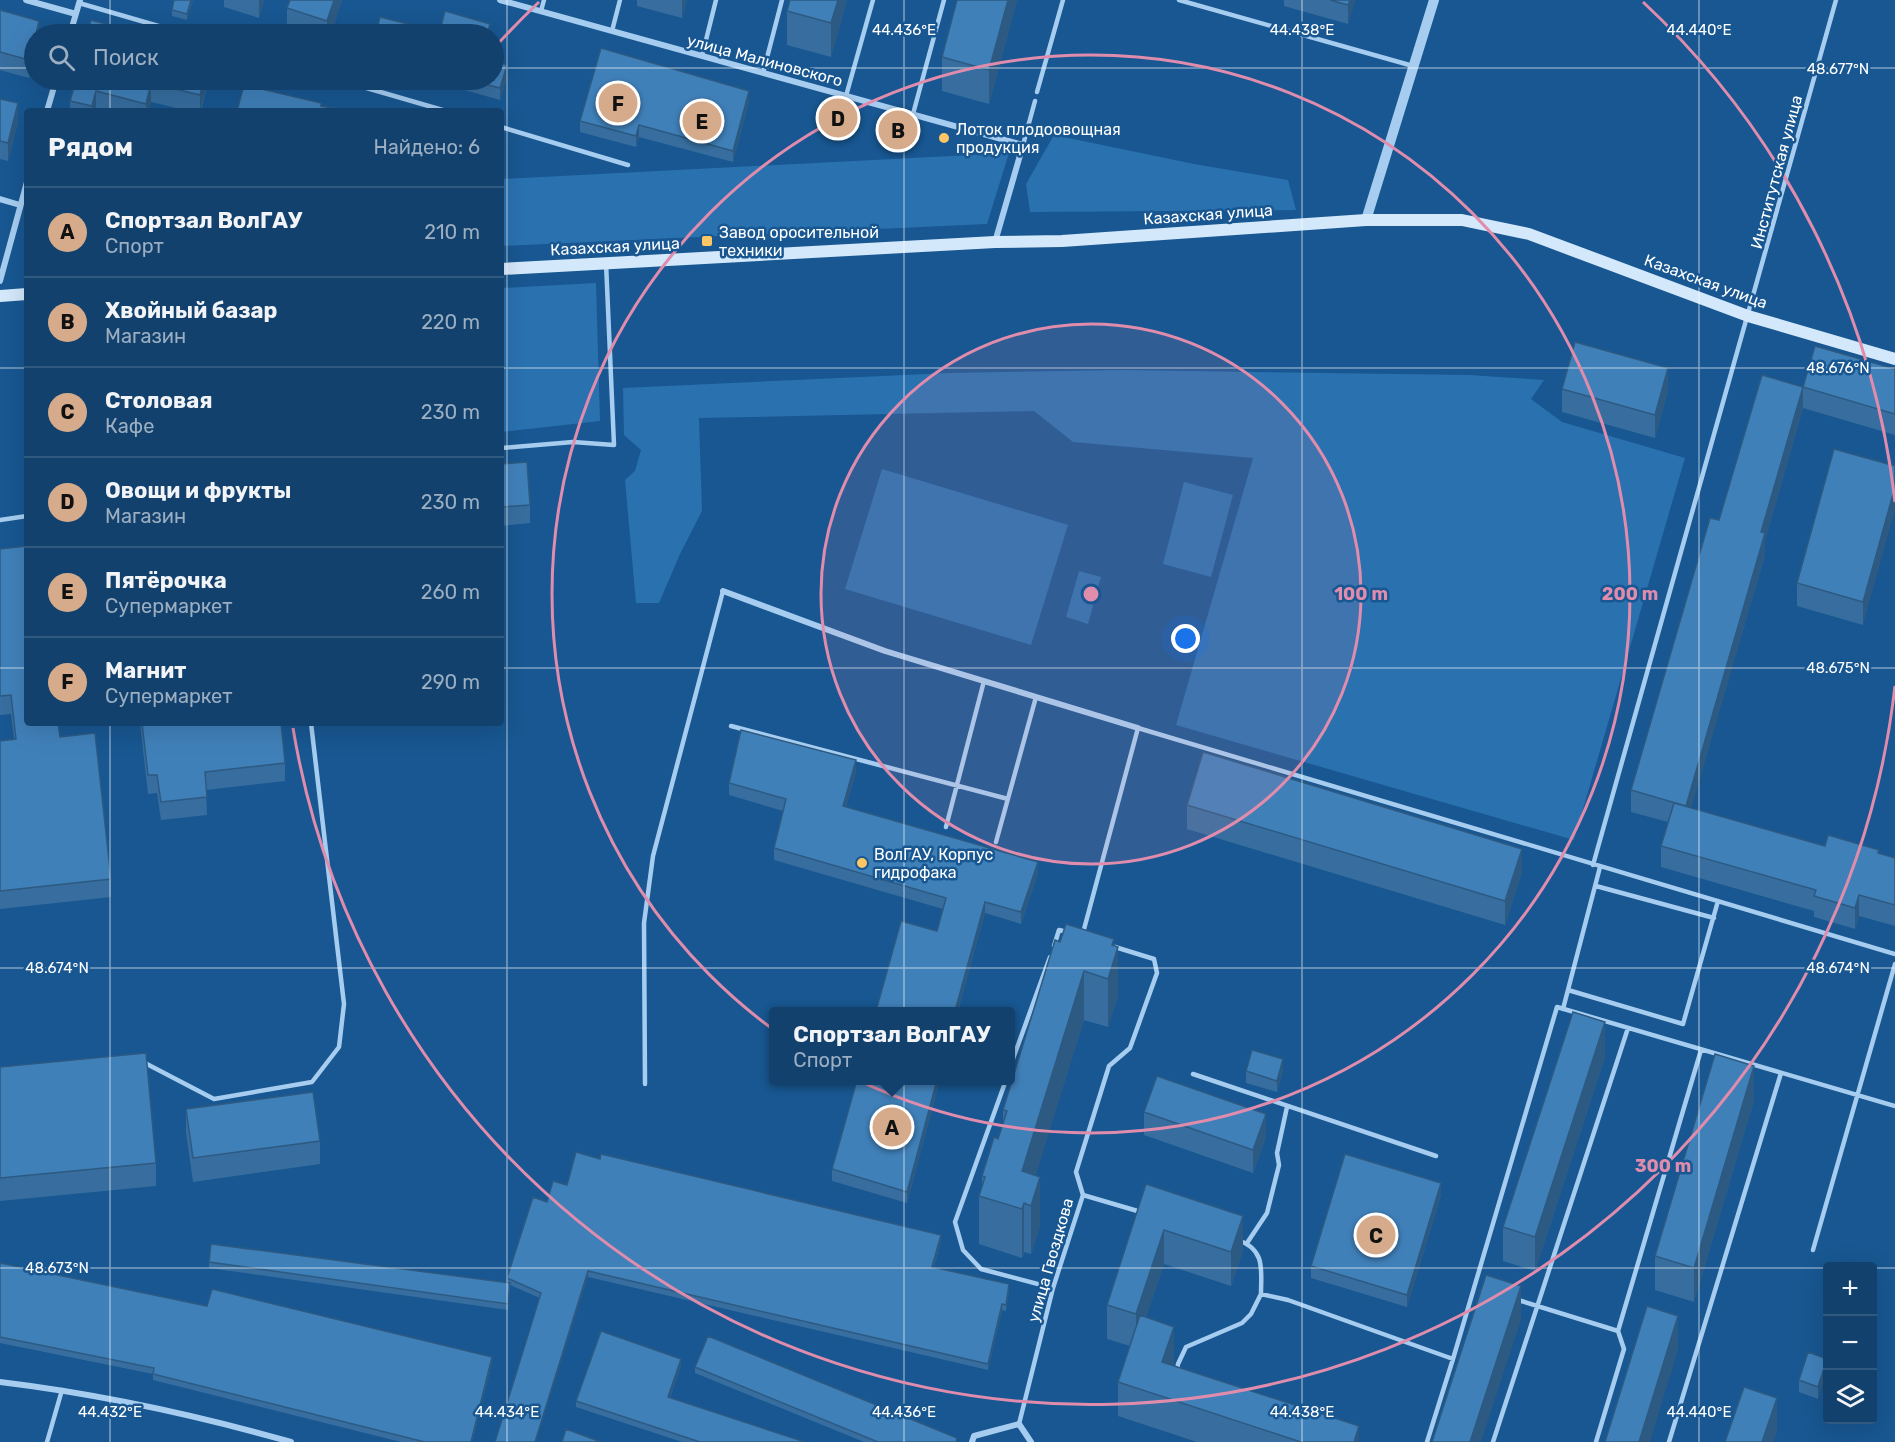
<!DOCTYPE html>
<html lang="ru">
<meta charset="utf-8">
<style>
:root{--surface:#12416d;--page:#1f4c75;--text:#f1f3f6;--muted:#9cafc2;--line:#315a80;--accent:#d6ab8b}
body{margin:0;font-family:Rubik,sans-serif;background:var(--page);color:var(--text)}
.controls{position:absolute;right:18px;bottom:18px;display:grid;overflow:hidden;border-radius:6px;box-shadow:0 6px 24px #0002}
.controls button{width:54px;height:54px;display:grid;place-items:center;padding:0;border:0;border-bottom:2px solid var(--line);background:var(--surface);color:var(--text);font:30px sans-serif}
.you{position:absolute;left:1186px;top:639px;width:21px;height:21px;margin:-15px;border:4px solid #fff;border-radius:50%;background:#1a73e8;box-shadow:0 0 0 9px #1a73e833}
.badge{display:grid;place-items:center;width:39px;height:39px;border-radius:50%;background:var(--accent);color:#111;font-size:20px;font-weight:700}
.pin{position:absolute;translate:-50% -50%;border:3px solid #fff;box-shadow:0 2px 6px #0006}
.popup{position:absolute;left:769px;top:1007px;width:246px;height:78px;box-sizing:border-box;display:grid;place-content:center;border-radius:6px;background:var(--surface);filter:drop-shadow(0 2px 4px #0005);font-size:20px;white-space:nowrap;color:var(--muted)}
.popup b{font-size:22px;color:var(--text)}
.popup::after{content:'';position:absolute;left:50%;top:100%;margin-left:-12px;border:12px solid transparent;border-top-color:var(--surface)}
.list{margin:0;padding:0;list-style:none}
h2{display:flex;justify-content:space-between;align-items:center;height:78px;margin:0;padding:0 24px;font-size:26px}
h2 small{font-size:20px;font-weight:400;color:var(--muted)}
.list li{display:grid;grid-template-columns:39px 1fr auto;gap:18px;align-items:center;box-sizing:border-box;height:90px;padding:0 24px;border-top:2px solid var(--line)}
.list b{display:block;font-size:22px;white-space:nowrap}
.list p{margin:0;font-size:20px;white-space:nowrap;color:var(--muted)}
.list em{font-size:20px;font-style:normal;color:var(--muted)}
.icon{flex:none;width:33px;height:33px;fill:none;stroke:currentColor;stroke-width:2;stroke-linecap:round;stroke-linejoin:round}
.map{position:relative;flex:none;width:1895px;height:1442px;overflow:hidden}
.search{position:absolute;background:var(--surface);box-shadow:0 6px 24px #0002;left:24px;top:24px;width:480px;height:66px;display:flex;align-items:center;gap:15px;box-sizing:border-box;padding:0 21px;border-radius:33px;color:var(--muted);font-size:22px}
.panel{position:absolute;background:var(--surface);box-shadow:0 6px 24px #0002;left:24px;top:108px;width:480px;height:618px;border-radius:6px}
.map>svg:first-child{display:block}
</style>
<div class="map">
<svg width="1895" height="1442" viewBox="0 0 1895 1442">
<rect width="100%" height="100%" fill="#185791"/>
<path fill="#2a71b0" d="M1054 135 1194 164 1288 180 1296 210 1030 212 1026 184Z
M1009 153 987 224 501 246V179Z
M596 283 600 421 501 432V288Z
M1121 370 1469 375 1544 380 1531 399 1562 422 1685 458 1574 840 1176 725 1253 458 1073 442 1034 411 699 418 702 511 680 554 659 603H636L625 480 635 471 641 450 624 435 623 388 948 373Z
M882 469 1068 525 1031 645 845 589Z
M1184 482 1233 495 1211 577 1163 564Z
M1079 571 1101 577 1088 624 1066 617Z"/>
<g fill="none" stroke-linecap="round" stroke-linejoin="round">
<path stroke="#a6cdf0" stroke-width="4.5" d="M1179 0 1413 66
M79 3 186 34
M541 11 544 0
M612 31 620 0
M702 56 716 0
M763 73 782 0
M339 80 446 111
M1037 92 1063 0
M846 96 873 0
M913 114 944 0
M501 127 628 165
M1023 145 1035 101
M501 448 573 442 614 445 606 263
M0 520 27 516
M731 726 1008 799
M946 827 984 681
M996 842 1036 697
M1593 865 1836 0
M1596 886 1714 918
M1083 933 1138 728 1895 954
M1054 946 1059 930 1067 932
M1568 990 1683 1024 1718 901
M1563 1009 1600 867
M143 1062 214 1099 312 1082 339 1047 344 1004 311 723
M1010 1067 1050 957
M1193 1074 1436 1156
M1006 1080 955 1222 963 1250 981 1269 1053 1288
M645 1084 644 923 653 856 723 591
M1083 1195 1141 1212
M1238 1240C1266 1250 1261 1270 1261 1294
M1247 1243 1267 1213 1279 1165 1277 1153 1287 1107
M1813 1250 1895 964
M1518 1300 1618 1331
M1177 1370 1178 1364 1186 1347 1242 1323 1251 1314 1261 1294 1288 1300 1453 1359
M1019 1424 1053 1288 1083 1195 1076 1172 1109 1066 1130 1048 1157 973 1154 959 1115 947
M47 1442 62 1390
M1427 1442 1453 1359 1557 1007 1895 1106
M1493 1442 1628 1028
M1596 1442 1624 1349 1618 1331 1701 1050
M1669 1442 1781 1073"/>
<path stroke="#a6cdf0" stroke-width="6" d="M26 0 76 14
M500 0 1023 145 995 242
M70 34 80 0
M47 111 56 80
M0 199 20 205
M0 281 27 182
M723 591 885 651 1138 728
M0 1382C99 1394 196 1415 291 1442
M972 1442 974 1436 1019 1424 1031 1442"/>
<path stroke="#a6cdf0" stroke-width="10" d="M1366 220 1434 0"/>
<path stroke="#d4e8fb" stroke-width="12" d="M501 269 995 242 1062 241 1366 220H1462L1529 234 1748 316 1895 359
M0 296 27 294"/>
</g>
<path fill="#376e9f" d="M193 0 187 20 172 16V10Z
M224 0H264L259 18 224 7Z
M342 0 331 34H298L287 31V8Z
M637 0H687L682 18 637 6Z
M847 0 831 57 787 45V11Z
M957 0H1017L989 104 942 91V57Z
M1284 0H1355L1348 24 1284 6Z
M0 10 39 34H34V57L29 78 0 70Z
M507 77 500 100 447 85V80H494Z
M76 80H208V83L201 111H189L151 102 149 111H102L96 110V111H70V101Z
M0 99 18 121 8 161 0 159Z
M749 102 733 162 639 137 636 147 580 132V121Z
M1895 369V435L1803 408 1765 541V555L1691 808 1825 846 1879 853 1895 858V926L1859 916 1855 929 1814 917V911L1661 867V846L1668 822 1631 812V790L1719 520 1803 387Z
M1562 389 1668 391 1655 438 1562 412Z
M501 464 530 505V523L501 526Z
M1895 466 1863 625 1797 606V583Z
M0 549 60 737 111 879V897L0 909V741L14 739 11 714 0 715Z
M140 723H281L285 763V781L206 790 207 815 161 820 157 793 148 794Z
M856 772 846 807 1038 873 1021 924 985 913 958 1011H876L937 931 943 909 774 860V848L783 811 729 795V783Z
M1187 805 1522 872 1505 925 1187 829Z
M1060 942 1114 946 1118 996 1108 1027 1084 1020 1035 1175 1040 1226 1031 1254 1024 1252 1022 1258 979 1244V1196L982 1188V1176L998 1139 1003 1126V1110Z
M1605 1057 1535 1271 1503 1261V1227Z
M0 1067 156 1163V1186L0 1201Z
M1283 1070 1277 1092 1246 1083V1071Z
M940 1080 907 1203 832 1181V1169Z
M1754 1100 1694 1302 1655 1290V1256Z
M186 1109 320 1141V1164L193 1182 186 1132Z
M1144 1112 1266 1137 1253 1173 1144 1135Z
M1146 1184 1243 1250 1231 1286 1164 1264 1146 1317 1174 1361 1173 1365 1359 1442H1197L1118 1416V1382L1130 1346 1107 1339V1305Z
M567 1185 941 1241 934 1267 1009 1290 1006 1311 1002 1310 988 1370 588 1277 540 1298 510 1285 508 1310 209 1268V1262L507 1283V1278L547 1202Z
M1441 1195 1407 1307 1311 1278V1266Z
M0 1263 207 1306 492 1363 472 1442H401L153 1380V1374L0 1343Z
M1827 1359 1818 1399 1799 1392V1380Z
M681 1365 670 1398 805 1442H682L576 1407V1401Z
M695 1367 957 1442H864L695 1373Z"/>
<path fill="#2d5a82" d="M191 0H193L187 20V14Z
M259 0H264L259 18Z
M334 0H342L331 34H327V21Z
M682 0H687L682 18Z
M838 0H847L831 57V23Z
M1008 0H1017L989 104V70Z
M1350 0H1355L1348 24V5Z
M39 21V34H36Z
M490 24V34H487Z
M34 39V57L29 78V60Z
M507 65V77L500 100V88Z
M204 80H208V83L200 111V95Z
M151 83V102L149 111H146V104Z
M96 91V111H92V106Z
M749 91V102L733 162V151Z
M18 103V121L8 161V143Z
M639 125V137L636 147V136Z
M1668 368V391L1655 438V415Z
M1803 387V408L1765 541V555L1686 827V806L1761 532Z
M1895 487V510L1863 625V602Z
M856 760V772L843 818V806Z
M1522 849V872L1505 925V901Z
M1038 862V873L1021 924V912Z
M1859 895V916L1855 929V908Z
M985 902V913L958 1011H955Z
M1114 939V961L1118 947V996L1108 1027V979L1112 945Z
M1084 971V1020L1027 1204 1024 1203V1252L1022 1258V1171Z
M1605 1022V1057L1535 1271V1237Z
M1283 1059V1070L1277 1092V1081Z
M1754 1066V1100L1694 1302V1268Z
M937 1080H940L907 1203V1192Z
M1266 1114V1137L1253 1173V1150Z
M1040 1177V1226L1031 1254V1206Z
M1441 1183V1195L1407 1307V1295Z
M1243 1216V1250L1231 1286V1252Z
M1164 1230V1264L1136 1348V1314Z
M941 1235V1241L932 1273V1267Z
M588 1271V1277L536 1442H535Z
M1009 1284V1290L1006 1311V1305Z
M1521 1286V1320L1481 1442H1470Z
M1002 1304V1310L988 1370V1364Z
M1678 1316V1350L1650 1442H1639Z
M1174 1327V1361L1162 1396V1362Z
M492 1357V1363L472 1442H471Z
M681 1359V1365L668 1403V1397Z
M1827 1359V1371L1818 1399V1387Z
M1777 1398V1432L1774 1442H1762Z
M1359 1426V1442H1354Z"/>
<path fill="#4080b9" stroke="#2d5a82" stroke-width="1.5" d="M174 0H191L187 14 172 10Z
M290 0H334L327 21 287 8Z
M790 0H838L831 23 787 11Z
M957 0H1008L989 70 942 57Z
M1330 0H1350L1348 5Z
M0 10 39 21 36 34H34V39L29 60 0 52Z
M445 11 490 24 487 34H439Z
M380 17 412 25 409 34H376Z
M91 20 143 34H87Z
M601 48 749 91 733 151 639 125 636 136 580 121Z
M494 61 507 65 500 88 469 80H494Z
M76 80H204L200 95 151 83 146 104 96 91 92 106 70 101Z
M244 85 321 103V106L351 111H237Z
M0 99 18 103 8 143 0 141Z
M1575 342 1668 368 1655 415 1562 389Z
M1815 346 1895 369V414L1803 387Z
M1762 375 1803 387 1761 532 1765 533 1686 806 1631 790 1710 518 1719 520Z
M1834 449 1895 466V487L1863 602 1797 583Z
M527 462 530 505 501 507V464Z
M27 546V723H58L60 737 95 733 111 879 0 891V741L16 739 11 695 0 696V549Z
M142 723H281L285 763 205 772 207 797 161 802 157 775H148Z
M741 730 856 760 843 806 1038 862 1021 912 985 902 955 1011H876L901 921 937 931 946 898 774 848 786 799 729 783Z
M1203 752 1522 849 1505 901 1187 805Z
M1674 803 1825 846 1828 835 1879 850 1878 853 1895 858V905L1859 895 1855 908 1814 896 1816 890 1661 846Z
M1066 924 1114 939 1112 945 1118 947 1108 979 1084 971 1022 1171 1040 1177 1031 1206 1024 1203 1022 1209 979 1196 985 1177 982 1176 994 1137 998 1139 1007 1111 1003 1110 1055 940 1060 942Z
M1573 1012 1605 1022 1535 1237 1503 1227Z
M1252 1050 1283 1059 1277 1081 1246 1071Z
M146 1053 156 1163 0 1178V1067Z
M1715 1054 1754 1066 1694 1268 1655 1256Z
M1157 1076 1266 1114 1253 1150 1144 1112Z
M857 1080H937L907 1192 832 1169Z
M313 1092 320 1141 193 1158 186 1109Z
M576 1152 600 1159 601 1154 941 1235 932 1267 1009 1284 1006 1305 1002 1304 988 1364 588 1271 535 1442H495L541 1293 507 1278 533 1197 547 1202 553 1181 567 1185Z
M1345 1154 1441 1183 1407 1295 1311 1266Z
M1146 1184 1243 1216 1231 1252 1164 1230 1136 1314 1107 1305Z
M211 1244 510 1283 508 1304 209 1262Z
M0 1263 207 1306 212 1289 492 1357 471 1442H425L153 1374 154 1368 0 1337Z
M1486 1275 1521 1286 1470 1442H1432Z
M1647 1306 1678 1316 1639 1442H1605Z
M1140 1315 1174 1327 1162 1362 1359 1426 1354 1442H1301L1118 1382Z
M601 1331 681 1359 668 1397 805 1442H700L576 1401Z
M708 1336 957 1438 956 1442H878L695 1367Z
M1808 1352 1827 1359 1818 1387 1799 1380Z
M1744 1387 1777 1398 1762 1442H1725Z
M566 1429 601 1442H562Z"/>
<path fill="none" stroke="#fff" stroke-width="1.5" stroke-opacity="0.45" d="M110 0V34M507 0V1442M904 0V1442M1302 0V1442M1699 0V1442M0 68H34M494 68H1895M110 80V111M0 368H27M501 368H1895M0 668H27M501 668H1895M110 723V1442M0 968H1895M0 1268H1828M1872 1268H1895"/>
<circle cx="1091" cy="594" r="270" fill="#e08cad" fill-opacity=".12"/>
<g fill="none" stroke="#e08cad" stroke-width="3">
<circle cx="1091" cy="594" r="270"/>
<circle cx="1091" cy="594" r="539"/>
<path d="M1895 686A809 809 0 0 1 293 728M495 47A809 809 0 0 1 539 2M1643 2A809 809 0 0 1 1895 502"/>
</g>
<g fill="#ffc665" stroke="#185791" stroke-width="2">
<circle cx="944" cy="138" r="6"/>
<rect x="701" y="235" width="12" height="12" rx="3"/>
<circle cx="862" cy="863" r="6"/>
</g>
<g text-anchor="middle" stroke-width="5" stroke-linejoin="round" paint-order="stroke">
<g font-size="16" fill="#fff" stroke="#185791">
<text transform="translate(765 60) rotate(15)" y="6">улица Малиновского</text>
<text transform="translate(1776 172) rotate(-75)" y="6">Институтская улица</text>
<text transform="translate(1208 214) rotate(-4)" y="6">Казахская улица</text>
<text transform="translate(615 246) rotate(-3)" y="6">Казахская улица</text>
<text transform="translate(1706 281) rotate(20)" y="6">Казахская улица</text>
<text transform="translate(1050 1260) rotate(-74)" y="6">улица Гвоздкова</text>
</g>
<g font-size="16" fill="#fff" stroke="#185791" text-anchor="start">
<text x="956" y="135">Лоток плодоовощная<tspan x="956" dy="18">продукция</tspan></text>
<text x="719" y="238">Завод оросительной<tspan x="719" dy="18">техники</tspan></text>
<text x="874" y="860">ВолГАУ, Корпус<tspan x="874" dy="18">гидрофака</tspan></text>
</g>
</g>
<g font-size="15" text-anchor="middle" fill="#fff" stroke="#185791" stroke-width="5" stroke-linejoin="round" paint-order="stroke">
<text x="904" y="35">44.436°E</text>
<text x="1302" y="35">44.438°E</text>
<text x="1699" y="35">44.440°E</text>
<text x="1838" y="74">48.677°N</text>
<text x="1838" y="373">48.676°N</text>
<text x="1838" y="673">48.675°N</text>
<text x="57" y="973">48.674°N</text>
<text x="1838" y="973">48.674°N</text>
<text x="57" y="1273">48.673°N</text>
<text x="110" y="1417">44.432°E</text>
<text x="507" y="1417">44.434°E</text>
<text x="904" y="1417">44.436°E</text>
<text x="1302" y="1417">44.438°E</text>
<text x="1699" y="1417">44.440°E</text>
</g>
<circle cx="1091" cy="594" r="9" fill="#e08cad" stroke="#185791" stroke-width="3"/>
<g font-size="18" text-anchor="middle" font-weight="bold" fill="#e08cad" stroke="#185791" stroke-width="5" stroke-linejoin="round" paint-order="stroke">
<text x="1361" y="600">100 m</text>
<text x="1630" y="600">200 m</text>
<text x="1663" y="1172">300 m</text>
</g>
</svg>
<div class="controls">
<button>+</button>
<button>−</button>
<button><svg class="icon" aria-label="layers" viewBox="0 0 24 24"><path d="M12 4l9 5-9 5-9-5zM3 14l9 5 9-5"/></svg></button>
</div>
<div class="you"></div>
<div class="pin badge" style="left:892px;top:1127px">A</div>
<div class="popup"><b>Спортзал ВолГАУ</b>Спорт</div>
<div class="pin badge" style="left:898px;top:130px">B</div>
<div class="pin badge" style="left:1376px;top:1235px">C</div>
<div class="pin badge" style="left:838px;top:118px">D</div>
<div class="pin badge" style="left:702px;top:121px">E</div>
<div class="pin badge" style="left:618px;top:103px">F</div>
<div class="search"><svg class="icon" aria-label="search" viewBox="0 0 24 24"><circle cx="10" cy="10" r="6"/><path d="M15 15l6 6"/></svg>Поиск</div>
<section class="panel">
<h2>Рядом<small>Найдено: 6</small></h2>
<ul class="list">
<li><span class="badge">A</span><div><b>Спортзал ВолГАУ</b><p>Спорт</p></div><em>210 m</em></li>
<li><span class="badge">B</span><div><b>Хвойный базар</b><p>Магазин</p></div><em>220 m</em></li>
<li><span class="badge">C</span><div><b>Столовая</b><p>Кафе</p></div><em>230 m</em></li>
<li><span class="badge">D</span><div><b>Овощи и фрукты</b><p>Магазин</p></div><em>230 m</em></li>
<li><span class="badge">E</span><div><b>Пятёрочка</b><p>Супермаркет</p></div><em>260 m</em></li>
<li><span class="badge">F</span><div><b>Магнит</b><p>Супермаркет</p></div><em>290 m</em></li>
</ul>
</section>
</div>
